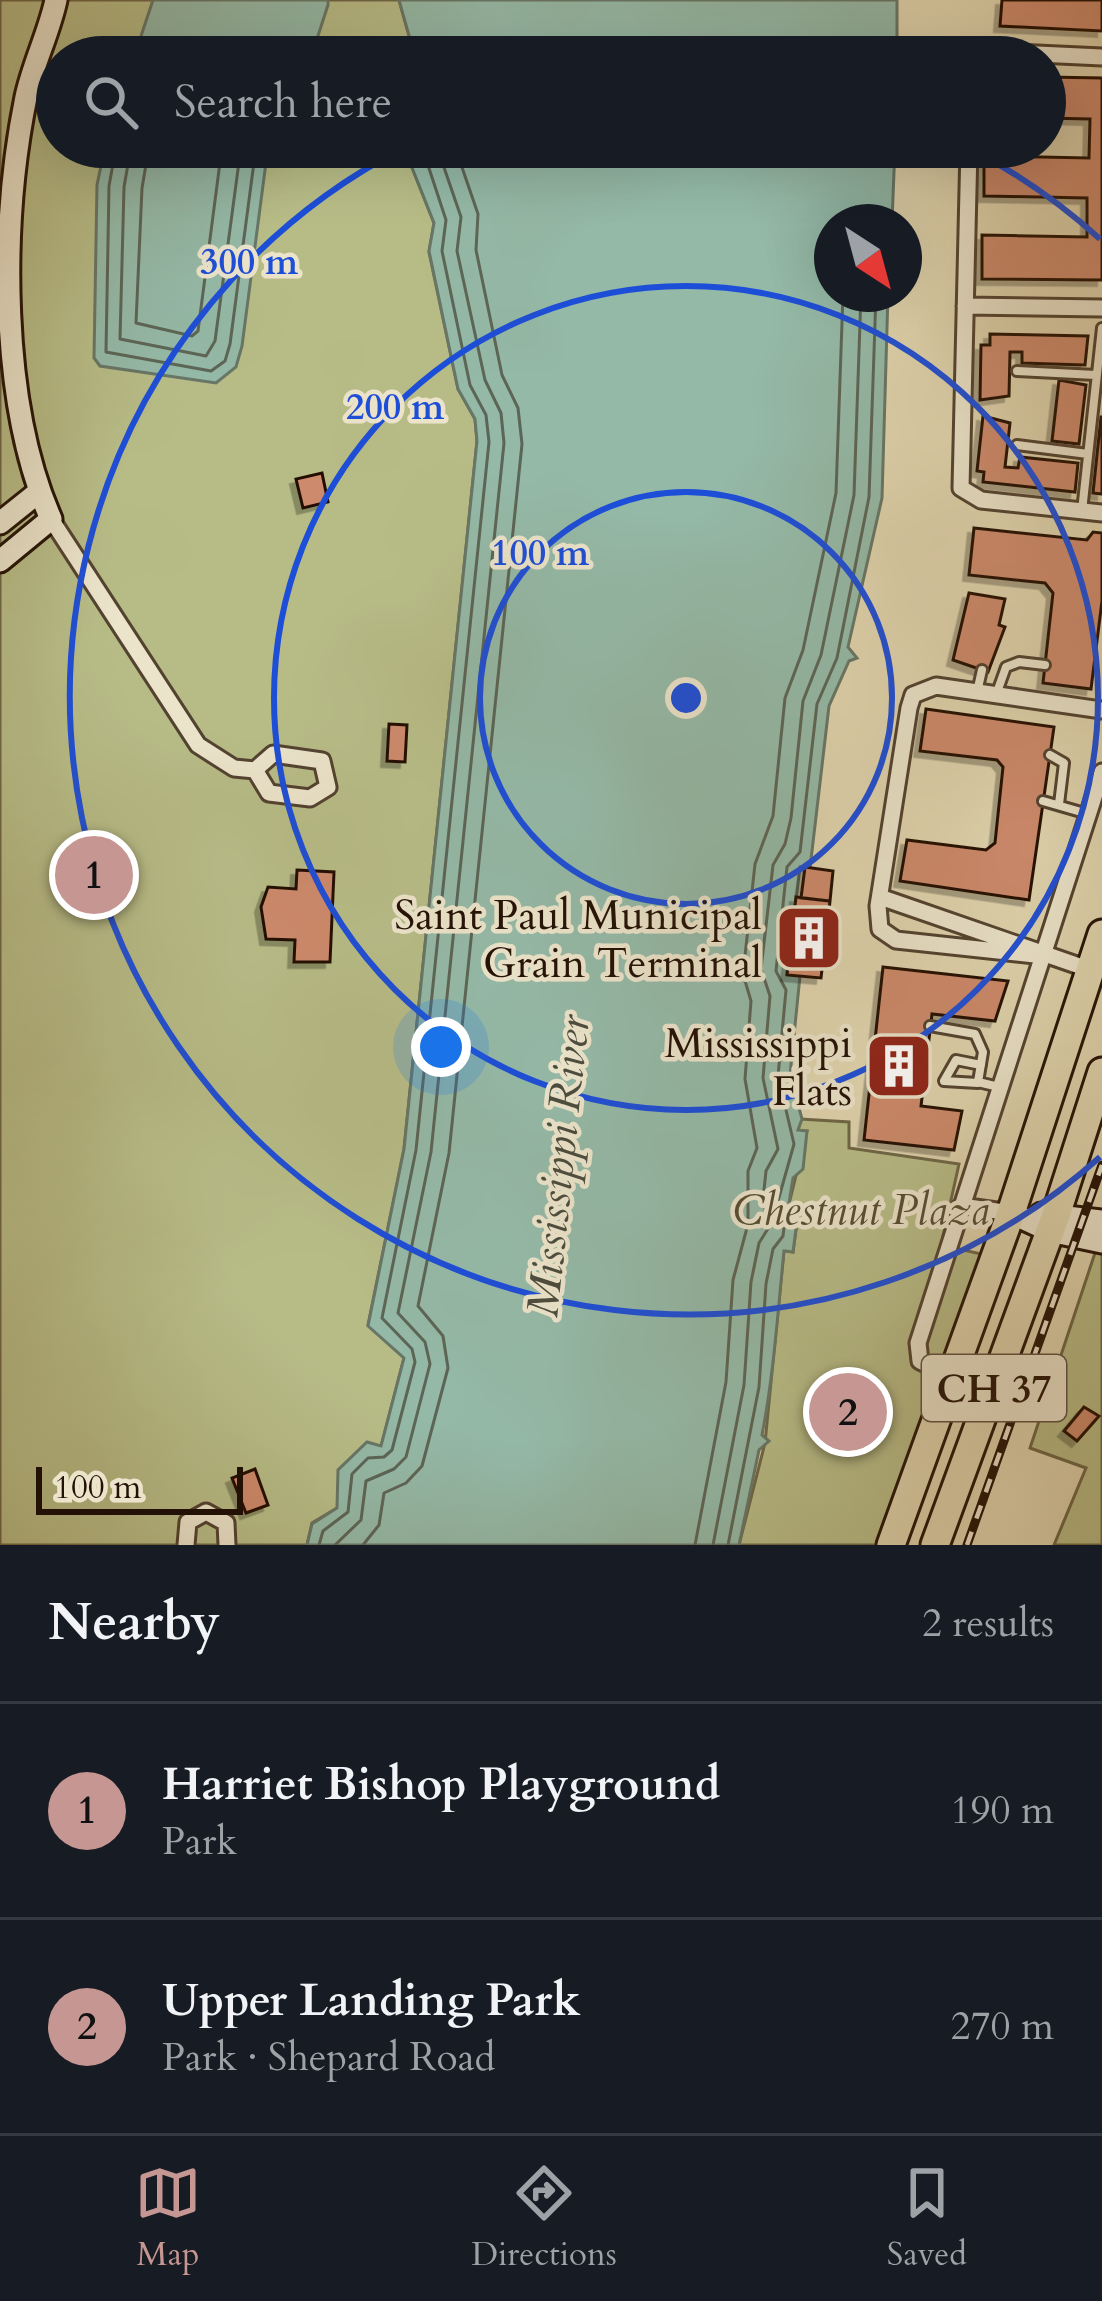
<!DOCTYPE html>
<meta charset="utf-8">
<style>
:root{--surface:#171b24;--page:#20242c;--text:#f1f3f6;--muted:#9ea1a6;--line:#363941;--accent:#c59692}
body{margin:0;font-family:Cardo,serif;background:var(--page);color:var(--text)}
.compass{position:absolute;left:814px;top:204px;width:108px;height:108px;border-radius:50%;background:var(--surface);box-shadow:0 12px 48px #0002;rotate:144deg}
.scale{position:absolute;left:36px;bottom:30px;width:207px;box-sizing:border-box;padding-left:12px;border:6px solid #231105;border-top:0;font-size:33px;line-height:42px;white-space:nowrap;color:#231105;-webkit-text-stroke:9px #ebe4cb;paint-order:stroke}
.you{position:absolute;left:441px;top:1047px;width:42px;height:42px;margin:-30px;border:9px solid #fff;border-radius:50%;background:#1a73e8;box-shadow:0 0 0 18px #1a73e833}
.badge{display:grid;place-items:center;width:78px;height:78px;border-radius:50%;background:var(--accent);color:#111;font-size:39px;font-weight:700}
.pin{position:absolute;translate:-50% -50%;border:6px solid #fff;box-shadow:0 3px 12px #0006}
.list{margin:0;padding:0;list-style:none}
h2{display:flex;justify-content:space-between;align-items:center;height:156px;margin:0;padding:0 48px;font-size:51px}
h2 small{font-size:39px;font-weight:400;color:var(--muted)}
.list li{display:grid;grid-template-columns:78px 1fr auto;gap:36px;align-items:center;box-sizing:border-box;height:216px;padding:0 48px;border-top:3px solid var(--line)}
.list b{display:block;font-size:45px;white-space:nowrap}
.list p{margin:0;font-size:39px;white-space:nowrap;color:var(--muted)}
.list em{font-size:39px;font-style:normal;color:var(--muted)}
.icon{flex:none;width:66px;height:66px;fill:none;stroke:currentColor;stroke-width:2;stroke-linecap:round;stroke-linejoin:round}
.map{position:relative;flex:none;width:1102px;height:1545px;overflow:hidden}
.search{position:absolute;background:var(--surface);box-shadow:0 12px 48px #0002;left:36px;right:36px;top:36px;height:132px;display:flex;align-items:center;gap:30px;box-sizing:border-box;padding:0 42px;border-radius:66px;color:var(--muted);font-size:45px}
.sheet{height:588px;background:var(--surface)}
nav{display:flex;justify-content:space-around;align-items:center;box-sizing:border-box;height:168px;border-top:3px solid var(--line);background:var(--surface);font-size:33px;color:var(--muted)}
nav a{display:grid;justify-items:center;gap:6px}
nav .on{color:var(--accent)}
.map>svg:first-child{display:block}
</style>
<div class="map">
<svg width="1102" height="1545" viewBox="0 0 1102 1545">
<defs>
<filter id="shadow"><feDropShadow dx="-5.5" dy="5.5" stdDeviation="0" flood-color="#0004"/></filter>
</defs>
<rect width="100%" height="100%" fill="#e0d5af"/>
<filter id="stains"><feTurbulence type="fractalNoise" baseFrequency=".00167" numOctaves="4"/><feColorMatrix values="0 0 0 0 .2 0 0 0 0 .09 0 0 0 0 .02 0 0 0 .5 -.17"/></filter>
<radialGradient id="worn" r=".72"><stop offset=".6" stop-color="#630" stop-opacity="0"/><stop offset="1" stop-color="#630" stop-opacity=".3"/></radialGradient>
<path fill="#b7bc87" stroke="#6d6646" stroke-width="3" d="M0 0H399L415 57H57V147H410L411 165 434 223 429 252 458 389 475 419 477 441 404 1149 368 1325 404 1358 381 1447 367 1443 337 1508 312 1523 307 1545H0Z
M800 1119 849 1122V1148L959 1164 941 1245 986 1255 880 1545H739L765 1443 784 1250 793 1252 798 1215 789 1204 807 1131H798Z
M1096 1250H1102V1545H1054L1086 1468 1030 1448Z"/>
<path fill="#94b9a7" stroke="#677666" stroke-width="3" d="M153 0H328V5L316 42 295 47 290 57H134Z
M399 0H897V57H415Z
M105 147H268L242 346 236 367 216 383 100 366 94 358 97 185Z
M410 147H895L892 222H832V294H888L882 498 848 647 857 658 849 661 829 706 810 868 800 867 787 974 800 976 790 1075 802 1119 798 1130 807 1131 803 1169 793 1178 789 1203 798 1214 793 1252 784 1251C778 1309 774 1373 762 1435L769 1441 759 1450 739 1545H307L312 1524 337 1508 338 1470 367 1442 381 1446 404 1358 368 1326 404 1149 477 441 475 419 458 389 429 251 434 223 411 165Z"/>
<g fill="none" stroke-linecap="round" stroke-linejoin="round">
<path stroke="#5c6556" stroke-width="3" d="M116 147 109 186 106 352 211 371 225 361 230 344 256 147
M131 147 124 187 120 339 206 356 215 341 241 147
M149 147 142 188 136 323 192 336 198 331 222 147
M319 1545 323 1531 348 1512 352 1474 368 1458 384 1457 392 1450 415 1362 412 1349 382 1318 416 1150 489 442 486 415 470 385 442 251 446 220 422 147
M335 1545 361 1520 366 1481 394 1469 406 1457 430 1364 425 1342 398 1313 431 1152 504 443 501 413 485 380 457 251 461 217 437 147
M363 1545 379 1525 384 1493 406 1483 422 1466 448 1368 443 1336 418 1306 449 1153 522 444 518 408 502 375 476 250 478 214 455 147
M695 1545 726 1382 733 1280 748 1224V1171L757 1148 745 1079 751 1001 743 974 755 864 773 816 785 698 803 650 836 493 843 294
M713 1545 744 1385 751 1282 759 1243 769 1227 763 1199 766 1171 778 1149 763 1078 770 996 761 969 773 865 785 844 791 818 803 701 821 655 854 495 861 294
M728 1545 759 1387 766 1284 773 1249 783 1236 785 1219 778 1201 794 1144 778 1076 786 990 776 971 787 867 800 852 817 704 837 658 869 497 876 294"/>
</g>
<path fill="#cd8a6c" stroke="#231105" stroke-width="3" filter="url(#shadow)" d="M1002 0H1102V31L1000 26Z
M1045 77 1102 78V280L982 279V235L1087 237V198L984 196V156L1089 158 1090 119 1045 118Z
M990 334 1088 336 1085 365 1022 363V352H1010L1009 396 980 400 981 345H990Z
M1059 380 1086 385 1079 444 1052 441Z
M983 416 1010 423 1005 467 1018 468 1020 457 1078 463 1075 492 983 482 984 472 977 471Z
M1101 417H1102V494L1093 493Z
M322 473 328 502 303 508 296 479Z
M974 528 1087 540 1093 532 1102 533V601L1091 689 1043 683 1053 593 1045 583 969 575Z
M969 593 1005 599 999 625 1005 627 988 672 953 660Z
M926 709 1054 727 1029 900 900 881 907 840 986 850 995 843 1003 767 997 760 920 751Z
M389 724 407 725 405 762 387 761Z
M805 867 833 871 830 901 801 898Z
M297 870 334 872 330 962H294L295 940 266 939 261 907 268 887 296 889Z
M796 897 830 901 821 978 787 975Z
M883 967 1008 981 995 1021 932 1014 921 1106 962 1111 954 1150 864 1140Z
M1084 1407 1099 1416 1077 1441 1064 1431Z
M255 1469 268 1505 246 1513 232 1478Z"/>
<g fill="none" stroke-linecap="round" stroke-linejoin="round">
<defs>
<path id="lane" d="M1017 371 1096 375
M1017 445 1088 454
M1082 511 1102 328
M977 692 982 670
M996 695 1006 667 1019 662 1045 665
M1050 755 1064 763 1059 804
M1043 801 1088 814
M930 1026 975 1034 983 1052 978 1082 999 1087
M978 1083 944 1081 956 1060 981 1065"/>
<path id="street" d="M984 57 993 52 1102 57
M969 147 961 488 981 500 1102 513
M965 306 1102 308
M51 519 198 745 234 768 255 770
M273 754 322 761 328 787 310 798 269 793 255 770Z
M880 897 1091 970
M1044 956 896 940 880 929 878 906 909 708 913 695 936 686 1102 710
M961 1206 1011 1213
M953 1377 920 1361 918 1343 1102 772
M186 1545 188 1522 206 1512 226 1523 227 1545"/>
<path id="secondary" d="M0 523 35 495
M0 561 51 519C0 404 0 225 26 97 33 64 49 33 56 0
M1011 1213 1050 1231 1102 1242
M1041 1214 1102 1221"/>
<path id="highway" d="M891 1545 1011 1213 1102 934
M935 1545 1056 1215 1102 1072"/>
</defs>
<use href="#lane" stroke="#524230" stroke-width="14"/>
<use href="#street" stroke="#524230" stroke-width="21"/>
<use href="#secondary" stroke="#231105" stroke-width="27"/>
<use href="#highway" stroke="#231105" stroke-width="33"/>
<use href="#lane" stroke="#ebe4cb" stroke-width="8"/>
<use href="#street" stroke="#ebe4cb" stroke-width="15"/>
<use href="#secondary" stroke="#ebe4cb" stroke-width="21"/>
<use href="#highway" stroke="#e0d5af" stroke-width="27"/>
<defs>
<path id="rail" d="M967 1545 1102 1165"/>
</defs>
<use href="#rail" stroke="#231105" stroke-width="9"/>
<use href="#rail" stroke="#ebe4cb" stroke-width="4.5" stroke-dasharray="14" stroke-linecap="butt"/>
</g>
<g fill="none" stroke="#1d4ed8" stroke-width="6">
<circle cx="686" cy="698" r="206"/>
<circle cx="686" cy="698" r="412"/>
<path d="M1100 1157A618 618 0 1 1 405 147M967 147A618 618 0 0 1 1100 239"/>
</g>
<defs>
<symbol id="building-square" viewBox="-11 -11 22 22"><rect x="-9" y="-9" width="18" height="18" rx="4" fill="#8f2418" stroke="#ebe4cb"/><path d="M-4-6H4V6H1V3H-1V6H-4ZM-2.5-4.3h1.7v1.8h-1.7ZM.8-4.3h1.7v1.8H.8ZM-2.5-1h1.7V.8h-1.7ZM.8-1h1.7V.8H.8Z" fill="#fff"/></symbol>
</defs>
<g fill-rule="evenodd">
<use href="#building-square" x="771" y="900" width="76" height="76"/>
<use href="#building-square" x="861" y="1028" width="76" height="76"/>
</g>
<g text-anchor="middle" stroke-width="9" stroke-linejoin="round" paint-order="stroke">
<rect fill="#ebe4cb" stroke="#5f5040" stroke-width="3" x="922" y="1355" width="144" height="66" rx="9"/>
<g font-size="39" font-weight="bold" fill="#231105">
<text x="994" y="1402">CH 37</text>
</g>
<g font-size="42" fill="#231105" stroke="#ebe4cb" text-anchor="end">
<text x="762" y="929">Saint Paul Municipal<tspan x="762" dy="48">Grain Terminal</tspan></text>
<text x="852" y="1057">Mississippi<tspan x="852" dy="48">Flats</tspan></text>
</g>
<g font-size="42" font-style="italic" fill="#574d32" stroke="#ebe4cb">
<text x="861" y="1224">Chestnut Plaza</text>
</g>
<g font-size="45" font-style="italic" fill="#4b4c3e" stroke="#ebe4cb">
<text transform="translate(557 1166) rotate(-84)" y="16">Mississippi River</text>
</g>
</g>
<circle cx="686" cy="698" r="18" fill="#1d4ed8" stroke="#ebe4cb" stroke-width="6"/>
<g font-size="36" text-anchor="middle" font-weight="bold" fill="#1d4ed8" stroke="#ebe4cb" stroke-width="9" stroke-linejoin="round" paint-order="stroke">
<text x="249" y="274">300 m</text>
<text x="395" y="419">200 m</text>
<text x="540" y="565">100 m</text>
</g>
<rect width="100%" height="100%" filter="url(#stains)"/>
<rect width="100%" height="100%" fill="url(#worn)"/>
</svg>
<svg class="compass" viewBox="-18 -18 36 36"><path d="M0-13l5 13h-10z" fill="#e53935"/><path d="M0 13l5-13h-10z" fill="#9ea1a6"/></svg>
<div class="scale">100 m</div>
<div class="you"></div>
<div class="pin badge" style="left:94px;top:875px">1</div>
<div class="pin badge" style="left:848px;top:1412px">2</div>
<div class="search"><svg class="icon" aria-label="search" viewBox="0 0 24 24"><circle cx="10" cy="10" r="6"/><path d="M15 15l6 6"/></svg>Search here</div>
</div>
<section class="sheet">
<h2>Nearby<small>2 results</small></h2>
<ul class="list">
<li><span class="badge">1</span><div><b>Harriet Bishop Playground</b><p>Park</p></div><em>190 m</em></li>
<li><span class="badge">2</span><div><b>Upper Landing Park</b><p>Park · Shepard Road</p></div><em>270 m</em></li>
</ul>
</section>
<nav>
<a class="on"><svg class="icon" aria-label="map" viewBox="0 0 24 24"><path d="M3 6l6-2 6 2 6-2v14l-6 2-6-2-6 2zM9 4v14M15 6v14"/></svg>Map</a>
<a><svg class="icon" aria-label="directions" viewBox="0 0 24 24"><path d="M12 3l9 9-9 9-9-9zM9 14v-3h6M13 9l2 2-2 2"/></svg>Directions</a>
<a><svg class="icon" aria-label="saved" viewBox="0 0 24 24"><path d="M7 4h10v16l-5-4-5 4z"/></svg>Saved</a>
</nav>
